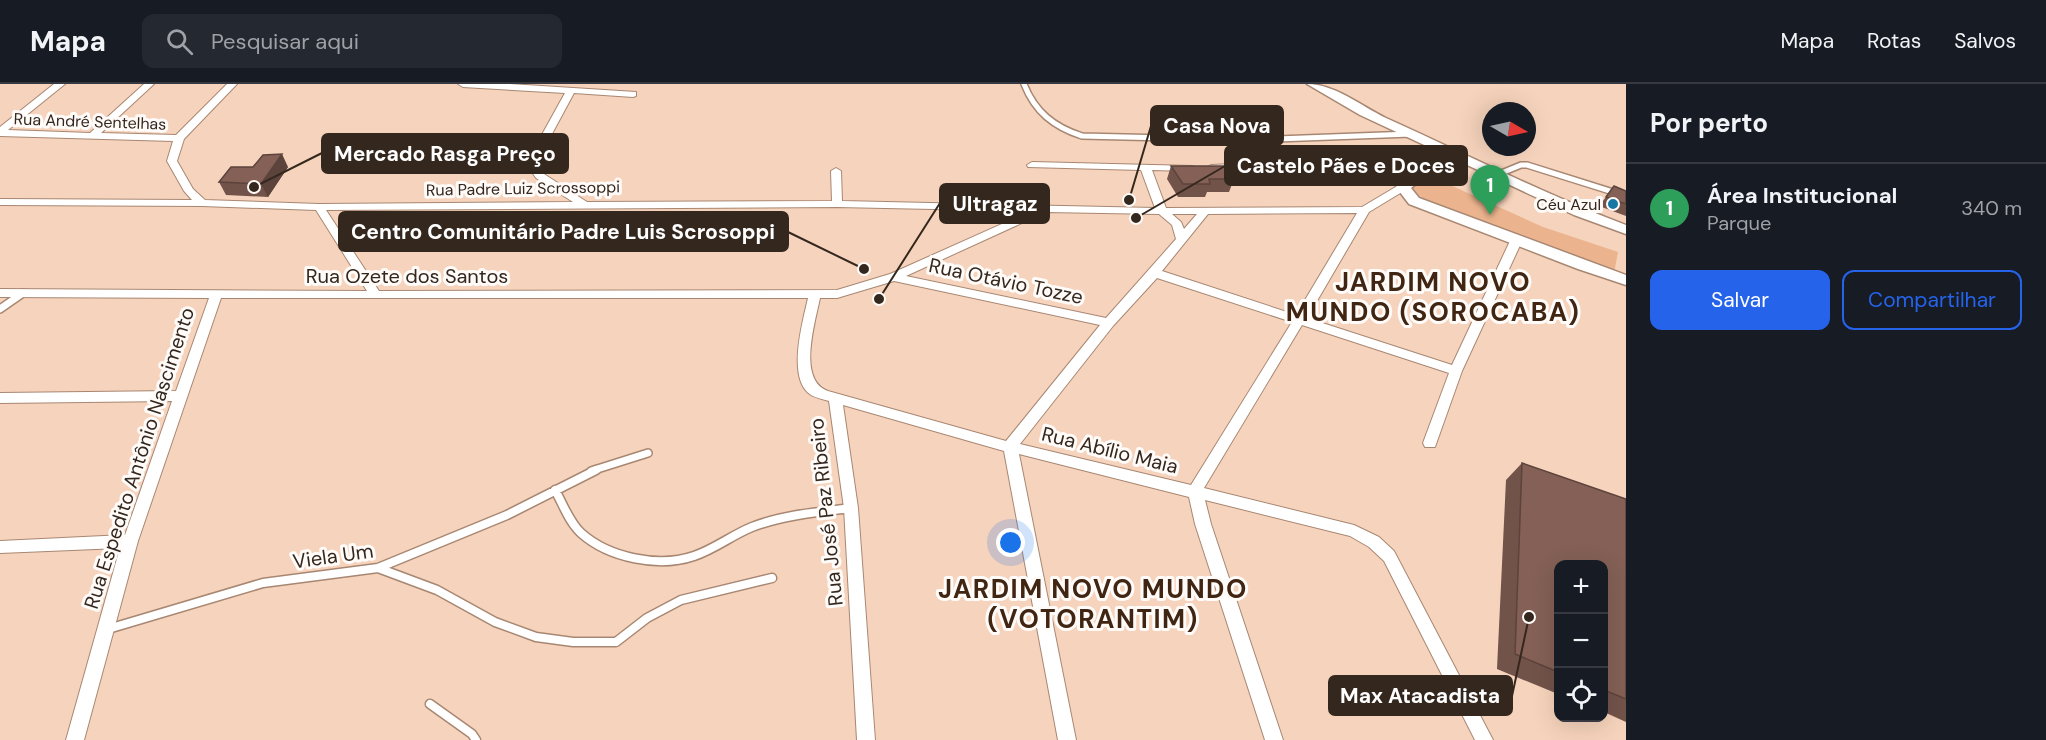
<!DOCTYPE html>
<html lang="pt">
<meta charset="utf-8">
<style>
:root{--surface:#171b24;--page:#242831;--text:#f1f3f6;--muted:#9ea1a6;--line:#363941;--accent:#2563eb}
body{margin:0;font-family:"DM Sans",sans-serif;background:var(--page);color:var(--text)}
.controls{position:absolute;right:18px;bottom:18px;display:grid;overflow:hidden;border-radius:12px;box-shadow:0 6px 24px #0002}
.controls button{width:54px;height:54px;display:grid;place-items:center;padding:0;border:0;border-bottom:2px solid var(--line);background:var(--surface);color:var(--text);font:30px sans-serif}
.compass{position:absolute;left:1482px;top:18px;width:54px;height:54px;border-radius:50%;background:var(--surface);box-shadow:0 6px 24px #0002;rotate:99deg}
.you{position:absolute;left:1011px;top:459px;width:21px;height:21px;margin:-15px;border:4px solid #fff;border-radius:50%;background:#1a73e8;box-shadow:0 0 0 9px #1a73e833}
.badge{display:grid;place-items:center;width:39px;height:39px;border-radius:50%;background:var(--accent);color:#fff;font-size:20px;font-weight:700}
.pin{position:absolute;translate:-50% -50px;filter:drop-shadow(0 2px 3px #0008)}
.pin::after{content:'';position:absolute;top:32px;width:21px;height:18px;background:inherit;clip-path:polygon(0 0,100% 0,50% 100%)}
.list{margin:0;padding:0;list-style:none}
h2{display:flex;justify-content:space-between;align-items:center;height:78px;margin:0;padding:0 24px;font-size:26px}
h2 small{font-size:20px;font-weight:400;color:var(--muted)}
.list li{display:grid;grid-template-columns:39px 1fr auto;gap:18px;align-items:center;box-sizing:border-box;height:90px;padding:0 24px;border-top:2px solid var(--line)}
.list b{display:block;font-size:22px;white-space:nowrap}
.list p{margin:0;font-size:20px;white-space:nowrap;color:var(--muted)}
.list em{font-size:20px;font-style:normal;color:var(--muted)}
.actions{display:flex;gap:12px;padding:18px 24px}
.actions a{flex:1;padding:14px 0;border:2px solid var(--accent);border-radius:12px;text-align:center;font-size:21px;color:var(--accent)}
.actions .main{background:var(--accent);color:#fff}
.icon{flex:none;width:33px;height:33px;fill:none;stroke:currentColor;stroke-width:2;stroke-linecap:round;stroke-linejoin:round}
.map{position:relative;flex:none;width:1626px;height:656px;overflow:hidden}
header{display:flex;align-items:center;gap:36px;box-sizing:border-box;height:84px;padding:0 30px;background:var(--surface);border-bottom:2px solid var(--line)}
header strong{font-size:28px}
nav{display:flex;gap:33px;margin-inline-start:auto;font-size:21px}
.search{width:420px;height:54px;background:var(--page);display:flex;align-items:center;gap:15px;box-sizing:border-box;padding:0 21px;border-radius:12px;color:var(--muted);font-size:22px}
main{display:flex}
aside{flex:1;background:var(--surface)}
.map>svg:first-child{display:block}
</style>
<header>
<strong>Mapa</strong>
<div class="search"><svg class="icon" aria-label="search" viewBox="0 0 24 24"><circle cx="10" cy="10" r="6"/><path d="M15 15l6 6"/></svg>Pesquisar aqui</div>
<nav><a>Mapa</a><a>Rotas</a><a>Salvos</a></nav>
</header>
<main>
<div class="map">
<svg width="1626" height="656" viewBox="0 0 1626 656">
<rect width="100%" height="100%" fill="#f6d3bc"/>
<path fill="#ebb48e" d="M1428 91 1543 143 1618 168 1614 189 1431 120 1410 105Z"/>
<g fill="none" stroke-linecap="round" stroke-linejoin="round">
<defs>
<path id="service-far2" d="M1024 0C1035 28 1054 43 1082 52L1253 56 1411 50
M1499 90 1521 81H1527L1626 112"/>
<path id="service-far1" d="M0 225 23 209
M591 387 648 369"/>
<path id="service" d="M555 406C563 420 569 438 581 449 609 474 659 484 694 472 715 465 732 451 752 443 783 431 818 428 851 424
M378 484 437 506 495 538 536 553 573 558H616L647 534 681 516 772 494
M108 545 263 499 378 484 507 431 596 386
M430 620 472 650 476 656"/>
<path id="minor" d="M54 0H65L8 46 90 49 144 0H154L101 49 176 51 227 0H237L184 55 177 77 193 105 205 116 319 120 573 118 536 94 529 84V74L565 9 463 3 458 0H510L636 8V12L633 13 574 9 539 74V84L544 90 587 118 832 117 831 87 836 84 841 87 842 117 1155 124 1141 86 1028 83 1027 81 1032 78 1193 82V86L1189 87 1152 86 1166 124 1362 123 1399 101H1407V105L1369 128 1307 234 1452 281 1510 157 1512 155H1520L1522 157 1462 287 1435 363H1425L1423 359 1449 289 1302 241 1204 404 1354 441 1379 453 1394 467 1493 656H1475L1384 477 1369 463 1350 452 1205 416 1211 440 1283 656H1265L1195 440 1189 413 1019 370 1076 656H1058L1004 367 843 321 858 424 875 656H857L844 424 829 317C823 315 816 314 811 311 786 295 803 237 808 214H221L138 457 84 656H66L120 464 0 469V457L125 451 172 317 0 319V309L176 307 209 214 0 213V205L367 207 316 126 202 122 0 121V115L192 116 184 107 167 77 173 57 0 52V43ZM837 123 1031 127 890 190 837 206 379 207 326 126ZM1046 128 1159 130 1172 141 1176 155 1106 234 906 192ZM1357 129 1296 231 1162 187 1208 130ZM1172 130H1197L1184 145 1181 138ZM1157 194 1292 238 1191 401 1020 360 1113 242ZM894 197 1100 241 1006 357 828 307C797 296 815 239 820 214H837Z
M1417 72 1435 74 1440 77 1435 80 1417 78 1211 87 1206 84 1211 81Z"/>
<path id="secondary" d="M1307 0C1335 0 1361 22 1386 34 1466 70 1544 110 1626 141V150L1574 131 1360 31Z
M1435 73 1442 77 1440 80 1411 104 1419 114 1626 191V201L1578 185 1409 120 1396 103 1430 74Z"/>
</defs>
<use href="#service-far2" stroke="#a88772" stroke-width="8"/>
<use href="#service-far1" stroke="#a88772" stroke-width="10"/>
<use href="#service" stroke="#a88772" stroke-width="11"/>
<use href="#minor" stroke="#a88772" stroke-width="2"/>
<use href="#secondary" stroke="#a88772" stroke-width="3"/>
<use href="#service-far2" stroke="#fff" stroke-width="5"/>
<use href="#service-far1" stroke="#fff" stroke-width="7"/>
<use href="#service" stroke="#fff" stroke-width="8"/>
<use href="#minor" fill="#fff" fill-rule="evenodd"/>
<use href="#secondary" fill="#fff" fill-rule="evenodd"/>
</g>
<path fill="#72534a" d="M1171 82 1234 95 1229 108H1207L1205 113H1178L1167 95Z
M288 83 268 113 226 111 219 98Z
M1626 107V132L1599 122 1606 113Z
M1522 379 1626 415V638L1604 628V480H1558V610L1497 585 1506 396Z"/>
<path fill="#5c433c" d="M282 70 288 83 268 113 261 100Z"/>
<path fill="#846056" stroke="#5c433c" stroke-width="1.5" d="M282 70 261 100 219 98 231 83H253L263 71Z
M1171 82H1227L1234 95H1209L1210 100H1183Z
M1614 102 1626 107V120L1606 113Z
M1522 379 1626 415V615L1604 606V480H1558V588L1515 570Z"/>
<circle fill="#1878a5" stroke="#fffbf9" stroke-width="2" cx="1613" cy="120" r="6"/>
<g text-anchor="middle" stroke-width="6" stroke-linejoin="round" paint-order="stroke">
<g font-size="16" fill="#34271e" stroke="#fffbf9">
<text transform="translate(90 37) rotate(2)" y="6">Rua André Sentelhas</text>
<text transform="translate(523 104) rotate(-1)" y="6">Rua Padre Luiz Scrossoppi</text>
</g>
<g font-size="16" fill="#34271e" stroke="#fffbf9" text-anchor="end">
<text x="1601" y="126">Céu Azul</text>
</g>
<g font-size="20" fill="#34271e" stroke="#fffbf9">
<text x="407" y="199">Rua Ozete dos Santos</text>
<text transform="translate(1006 197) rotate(12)" y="7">Rua Otávio Tozze</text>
<text transform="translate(1110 366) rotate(14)" y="7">Rua Abílio Maia</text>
<text transform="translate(139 374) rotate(-72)" y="7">Rua Espedito Antônio Nascimento</text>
<text transform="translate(826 428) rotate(-96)" y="7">Rua José Paz Ribeiro</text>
<text transform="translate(333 472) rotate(-8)" y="7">Viela Um</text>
</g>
<g font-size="26" font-weight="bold" letter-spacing="1.5" fill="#402512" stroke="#fffbf9">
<text x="1433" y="207">JARDIM NOVO<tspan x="1433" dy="30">MUNDO (SOROCABA)</tspan></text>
<text x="1093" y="514">JARDIM NOVO MUNDO<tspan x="1093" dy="30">(VOTORANTIM)</tspan></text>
</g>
</g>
<path fill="none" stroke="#34271e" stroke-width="2" d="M1129 116L1151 42M254 103L322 69M1136 134L1225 82M879 215L940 119M864 185L788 148M1529 533L1512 612"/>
<g fill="#34271e" stroke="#fffbf9" stroke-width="2">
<circle cx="1129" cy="116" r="6"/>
<circle cx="254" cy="103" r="6"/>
<circle cx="1136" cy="134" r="6"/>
<circle cx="879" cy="215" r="6"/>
<circle cx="864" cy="185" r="6"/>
<circle cx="1529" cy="533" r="6"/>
</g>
<g fill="#34271e" stroke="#34271e" stroke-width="2">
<rect x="1151" y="22" width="132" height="39" rx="6"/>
<rect x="322" y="50" width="246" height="39" rx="6"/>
<rect x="1225" y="62" width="242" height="39" rx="6"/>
<rect x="940" y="100" width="109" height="39" rx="6"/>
<rect x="339" y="128" width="449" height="39" rx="6"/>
<rect x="1329" y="592" width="183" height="39" rx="6"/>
</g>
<g font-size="21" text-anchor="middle" font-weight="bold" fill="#fff">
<text x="1217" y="49">Casa Nova</text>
<text x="445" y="77">Mercado Rasga Preço</text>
<text x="1346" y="89">Castelo Pães e Doces</text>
<text x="995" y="127">Ultragaz</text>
<text x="563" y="155">Centro Comunitário Padre Luis Scrosoppi</text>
<text x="1420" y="619">Max Atacadista</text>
</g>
</svg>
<div class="controls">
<button>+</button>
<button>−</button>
<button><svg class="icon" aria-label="locate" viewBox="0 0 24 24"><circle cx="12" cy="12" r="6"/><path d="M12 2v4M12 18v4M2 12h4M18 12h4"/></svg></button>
</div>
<svg class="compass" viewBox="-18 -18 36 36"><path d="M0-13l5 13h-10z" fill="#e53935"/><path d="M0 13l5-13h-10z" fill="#9ea1a6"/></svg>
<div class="you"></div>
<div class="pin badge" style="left:1490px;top:131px;background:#2e9e5b">1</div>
</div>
<aside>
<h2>Por perto<small></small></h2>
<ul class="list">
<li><span class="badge" style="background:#2e9e5b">1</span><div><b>Área Institucional</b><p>Parque</p></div><em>340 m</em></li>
</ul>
<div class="actions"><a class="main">Salvar</a><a>Compartilhar</a></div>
</aside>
</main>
